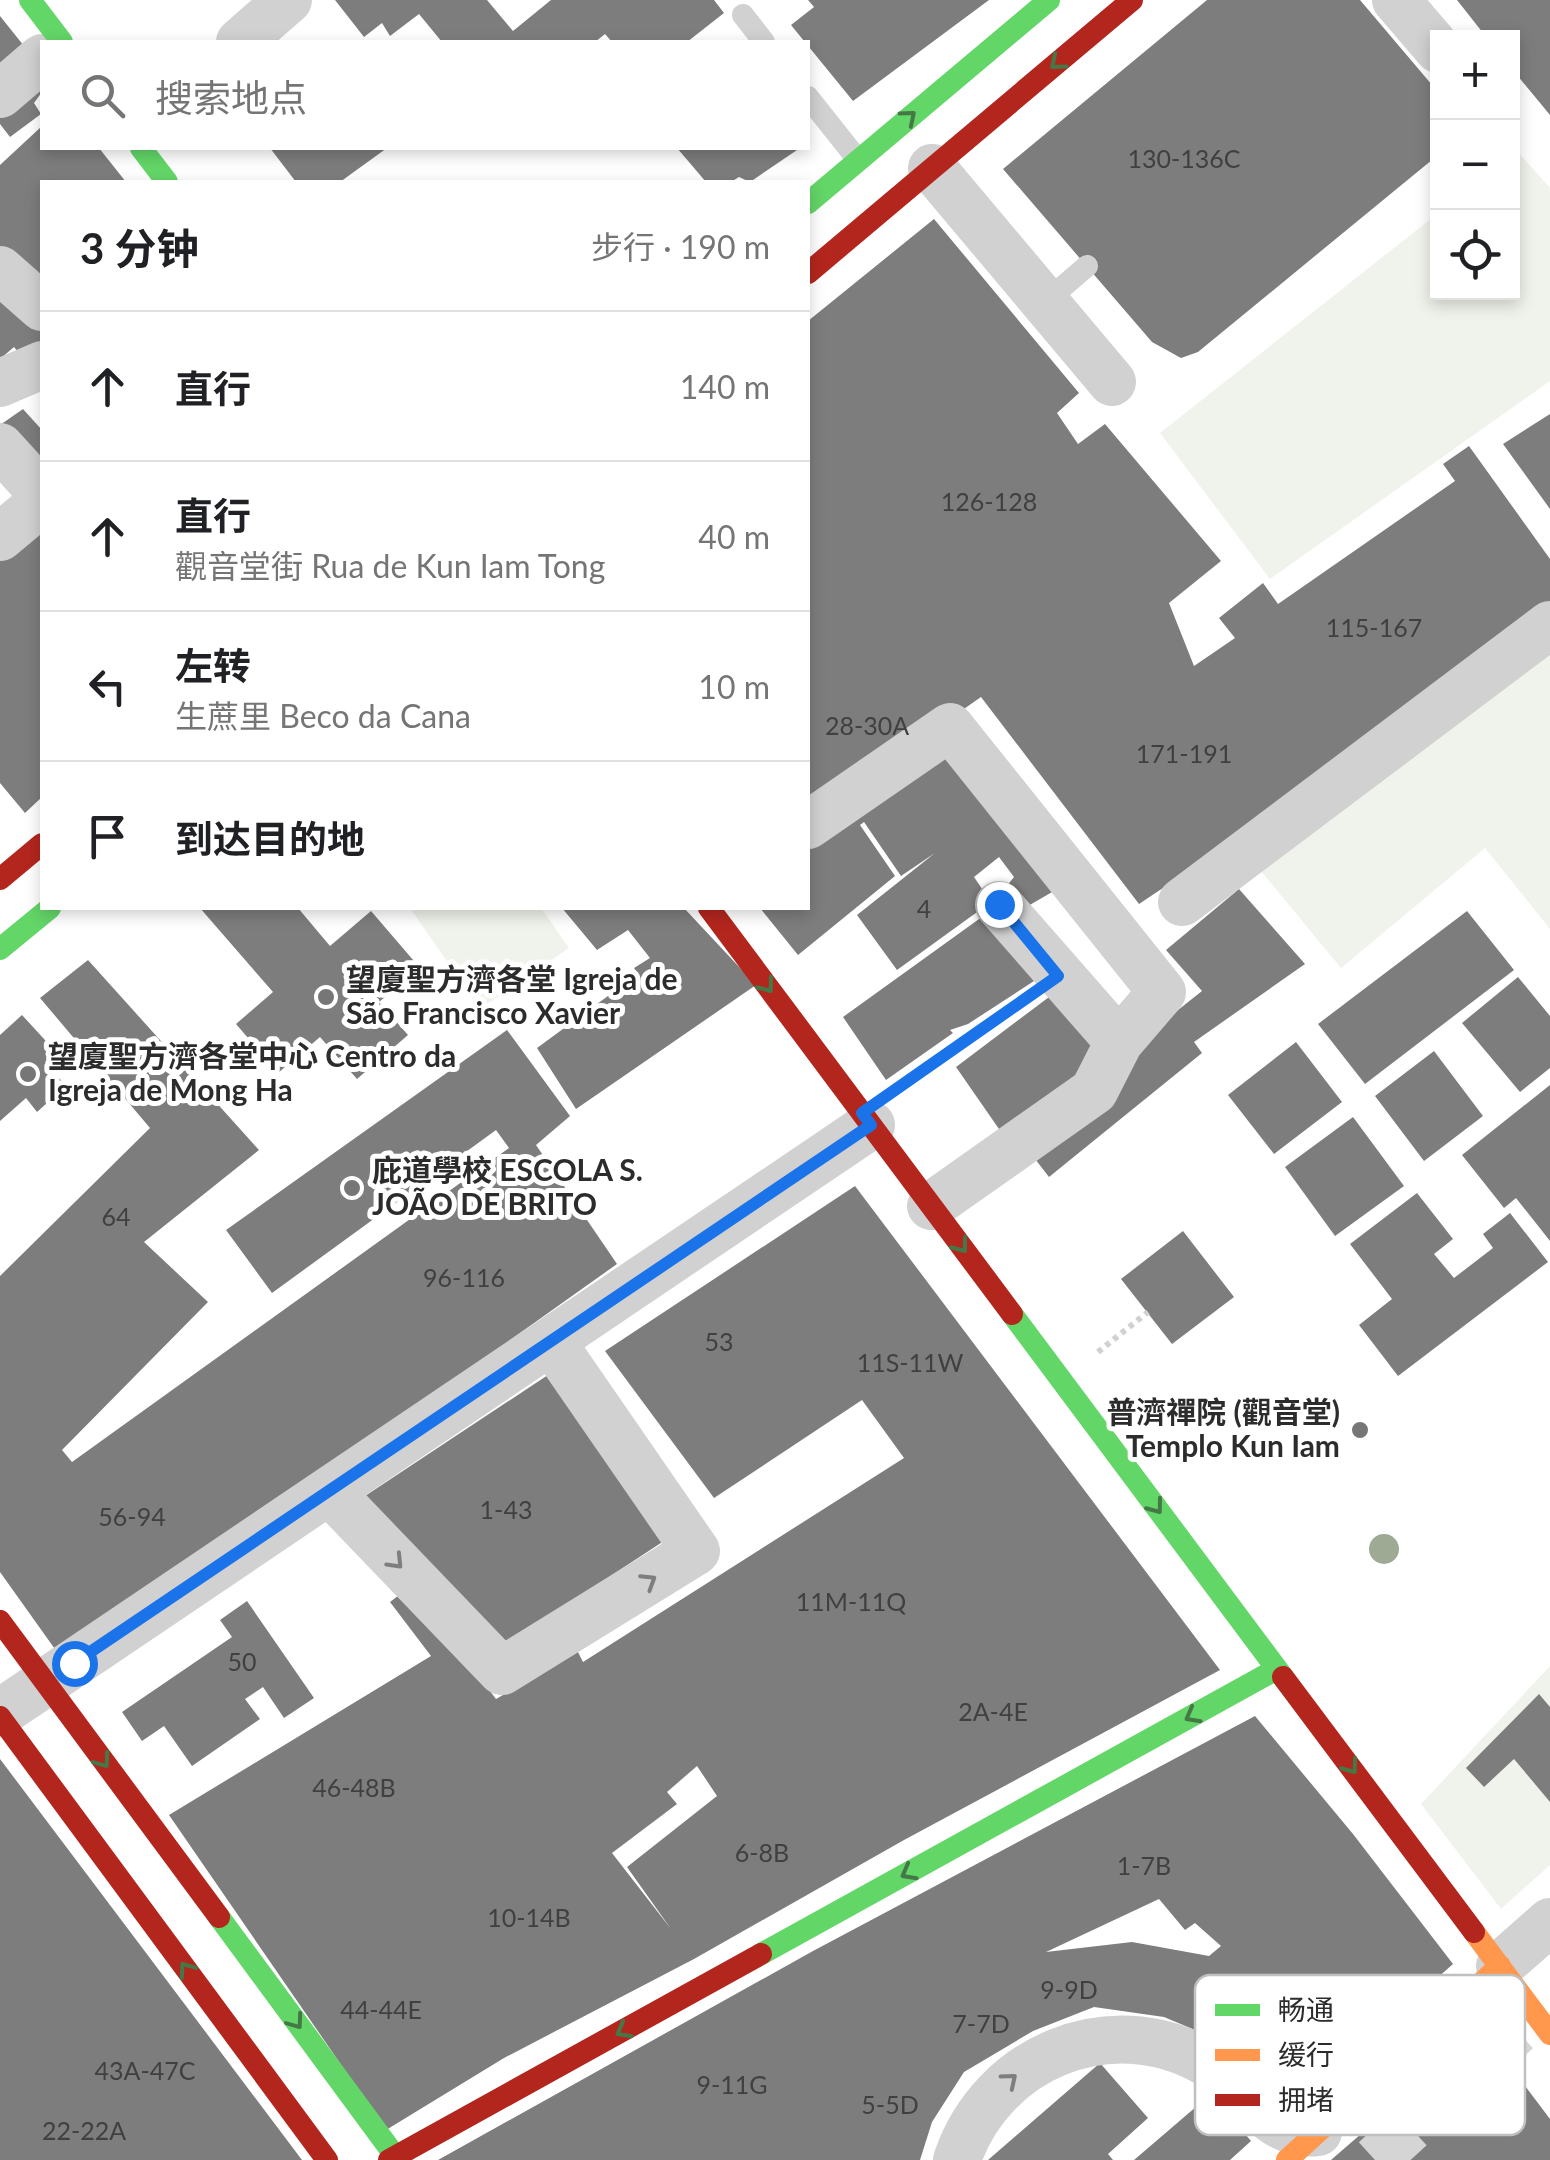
<!DOCTYPE html>
<html lang="zh">
<meta charset="utf-8">
<style>
:root{--surface:#fff;--page:#f2f2f2;--text:#202124;--muted:#757577;--line:#e0e0e0}
body{margin:0;font-family:Lato,"Noto Sans SC",sans-serif;background:var(--page);color:var(--text)}
.controls{position:absolute;right:30px;top:30px;display:grid;overflow:hidden;border-radius:0px;box-shadow:0 5px 15px #0003}
.controls button{width:90px;height:90px;display:grid;place-items:center;padding:0;border:0;border-bottom:2px solid var(--line);background:var(--surface);color:var(--text);font:50px sans-serif}
.stop{position:absolute;width:30px;height:30px;margin:-22px;border:8px solid #1a73e8;border-radius:50%;background:#fff}
.stop.end{background:#1a73e8;border-color:#fff;box-shadow:0 2px 10px #0008}
.list{margin:0;padding:0;list-style:none}
h2{display:flex;justify-content:space-between;align-items:center;height:130px;margin:0;padding:0 40px;font-size:42px}
h2 small{font-size:32px;font-weight:400;color:var(--muted)}
.list li{display:grid;grid-template-columns:65px 1fr auto;gap:30px;align-items:center;box-sizing:border-box;height:150px;padding:0 40px;border-top:2px solid var(--line)}
.list b{display:block;font-size:38px;white-space:nowrap}
.list p{margin:0;font-size:32px;white-space:nowrap;color:var(--muted)}
.list em{font-size:32px;font-style:normal;color:var(--muted)}
.icon{flex:none;width:55px;height:55px;fill:none;stroke:currentColor;stroke-width:2;stroke-linecap:round;stroke-linejoin:round}
.map{position:relative;flex:none;width:1550px;height:2160px;overflow:hidden}
.search{position:absolute;background:var(--surface);box-shadow:0 5px 15px #0003;left:40px;top:40px;width:770px;height:110px;display:flex;align-items:center;gap:25px;box-sizing:border-box;padding:0 35px;border-radius:0px;color:var(--muted);font-size:38px}
.panel{position:absolute;background:var(--surface);box-shadow:0 5px 15px #0003;left:40px;top:180px;width:770px;height:730px;border-radius:0px}
.map>svg:first-child{display:block}
</style>
<div class="map">
<svg width="1550" height="2160" viewBox="0 0 1550 2160">
<rect width="100%" height="100%" fill="#fff"/>
<path fill="#f0f3eb" d="M1517 151 1550 188V381L1270 579 1160 433 1437 214 1438 292H1512V154Z
M1550 654V929L1485 848 1341 968 1260 870Z
M410 908H541L569 948 480 1009Z
M1550 1666V1865L1501 1909 1421 1804Z"/>
<path fill="#7d7d7d" fill-rule="evenodd" d="M335 0H487L513 31 551 0H714L724 13 687 42H612L605 34 595 42H442L419 14 390 36 382 23 364 37Z
M808 0H989L853 101 791 25 814 7Z
M1207 0H1360L1438 92V155L1198 352 1181 358 1152 342 1003 169Z
M1457 0H1550V115L1512 69V38H1487Z
M0 16 32 56 0 85Z
M34 80 42 92 34 103 41 114 10 137 0 124V103Z
M42 126V148H99L126 182H42V289L0 247V165Z
M270 148H387L340 182H296Z
M677 148H800L750 182 739 177 731 182H706Z
M934 219 1079 393 1057 413 1078 444 1105 424 1221 561 1169 603 1194 666 1235 638 1219 618 1263 583 1278 604 1455 481 1443 464 1469 446 1550 559V606L1280 810 1139 904 981 697 808 818V321Z
M0 292 32 329 40 322 42 325V351L28 364 14 347 0 359Z
M23 409 42 430V473L0 425Z
M1550 414V509L1503 444Z
M42 522V797L25 813 0 783V558Z
M948 741 1059 888 1016 913 1002 892 1014 877 999 857 974 877 991 902 897 970 857 915 935 853 901 876 864 822 860 825 895 876 798 955 760 908H808V833Z
M1239 889 1305 964 1194 1042 1202 1053 1049 1177 1032 1155 1173 1014 1202 991 1166 950Z
M200 908H298L330 946 371 911 420 968 379 1002 408 1035 357 1079 320 1037 278 1073 236 1024 273 992Z
M562 908H684L756 985 576 1109 537 1048 638 974 634 968 650 958 628 930 597 950Z
M1467 911 1514 970 1365 1084 1318 1024Z
M986 914 1034 981 968 1024 950 1030 953 1033 886 1080 843 1017Z
M88 960 259 1150 144 1242 208 1302 62 1450 72 1462 509 1148 496 1130 272 1293 226 1230 507 1030 570 1116 536 1145 617 1264 62 1659 0 1572V1276L150 1128 40 998Z
M1518 977 1550 1016V1068L1520 1092 1462 1023Z
M1053 994 1108 1051 1008 1142 956 1067Z
M22 1015 56 1052 45 1062 66 1086 37 1112 26 1098 0 1121V1035Z
M1296 1042 1342 1102 1274 1154 1228 1095Z
M1434 1051 1483 1116 1424 1161 1375 1096Z
M1550 1085V1241L1516 1198 1504 1208 1462 1155Z
M1353 1117 1404 1186 1335 1236 1285 1167Z
M855 1186 1220 1670 904 1840 694 1959 504 2058 386 2130 169 1815 431 1656 390 1602 403 1592 453 1643 496 1699 578 1652 583 1662 904 1458 862 1400 714 1498 605 1351ZM697 1766 717 1796 627 1867 671 1929 612 1853 677 1804 667 1792Z
M1417 1193 1453 1239 1434 1254 1454 1278 1493 1248 1483 1234 1510 1213 1548 1262 1398 1376 1359 1325 1392 1299 1350 1244Z
M1183 1231 1234 1297 1172 1344 1121 1279Z
M557 1369 667 1539 502 1647 356 1502Z
M247 1601 314 1698 284 1718 263 1687 245 1699 260 1719 192 1766 164 1726 142 1741 122 1712 232 1637 220 1620Z
M1539 1694 1550 1707V1802L1514 1759 1484 1787 1466 1768Z
M1255 1716 1353 1834 1453 1964 1300 2100 1237 2049 1214 2038 1164 2017 1094 2007 1033 2031 964 2072 932 2122 920 2160H438L813 1951ZM1159 1899 1185 1930 1195 1923 1221 1946 1209 1956 1132 1942 1046 1952Z
M0 1759 302 2160H0Z
M1482 2029 1550 2119V2160H1331Z
M1100 2063 1148 2118 1108 2154 1113 2160H988Z
M1211 2094 1251 2141 1230 2160H1134Z"/>
<g fill="none" stroke-linecap="round" stroke-linejoin="round">
<path stroke="#d5d5d5" stroke-width="48" stroke-dasharray="48 24" stroke-linecap="butt" d="M1375 2160 1535 2014"/>
<path stroke="#d1d1d1" stroke-width="6" stroke-dasharray="5 5" stroke-linecap="butt" d="M900 1086 1025 999
M1098 1352 1148 1312"/>
<path stroke="#d1d1d1" stroke-width="22" d="M743 15 764 42
M808 97 858 160
M1045 302 1087 266"/>
<path stroke="#d1d1d1" stroke-width="48" d="M1396 0 1438 49
M240 42 288 0
M0 94 42 58
M932 168 1112 382
M0 270 42 307
M0 383 42 365
M0 447 42 493
M0 537 42 502
M808 825 950 727 1162 992 1119 1042 1094 1091 931 1206
M1182 902 1550 625
M999 905 1119 1042
M329 1491 502 1671 696 1551 551 1341
M0 1713 871 1125
M1500 1966 1550 1922
M957 2160C991 2058 1109 2007 1206 2062 1245 2084 1268 2139 1318 2132"/>
<path stroke="#63d668" stroke-width="22" d="M30 0 62 42
M141 148 167 182
M808 203 1049 0
M0 949 50 908
M1012 1314 1283 1677
M219 1917 398 2160
M761 1954 1277 1669"/>
<path stroke="#ff974d" stroke-width="22" d="M1474 1932 1550 2034
M1287 2160 1500 1966"/>
<path stroke="#b3261e" stroke-width="22" d="M808 273 1132 0
M0 879 42 844
M709 908 1012 1314
M0 1621 219 1917
M1283 1677 1474 1932
M0 1717 327 2160
M389 2160 761 1954"/>
</g>
<circle fill="#9faa94" cx="1384" cy="1549" r="15"/>
<defs><path id="oneway-chevron" d="M-2-3.5L2.5 0L-2 3.5" fill="none" stroke-width="1.6" stroke-linecap="round" stroke-linejoin="round" transform="scale(2.5)"/></defs>
<g stroke="#457847">
<use href="#oneway-chevron" transform="translate(1057 63) rotate(140)"/>
<use href="#oneway-chevron" transform="translate(909 117) rotate(-40)"/>
<use href="#oneway-chevron" transform="translate(767 986) rotate(53)"/>
<use href="#oneway-chevron" transform="translate(961 1246) rotate(53)"/>
<use href="#oneway-chevron" transform="translate(1156 1507) rotate(53)"/>
<use href="#oneway-chevron" transform="translate(1192 1716) rotate(151)"/>
<use href="#oneway-chevron" transform="translate(103 1761) rotate(54)"/>
<use href="#oneway-chevron" transform="translate(1351 1767) rotate(53)"/>
<use href="#oneway-chevron" transform="translate(908 1873) rotate(151)"/>
<use href="#oneway-chevron" transform="translate(186 1969) rotate(-126)"/>
<use href="#oneway-chevron" transform="translate(296 2022) rotate(54)"/>
<use href="#oneway-chevron" transform="translate(623 2031) rotate(151)"/>
</g>
<g stroke="#7e7e7e">
<use href="#oneway-chevron" transform="translate(396 1562) rotate(46)"/>
<use href="#oneway-chevron" transform="translate(649 1581) rotate(-32)"/>
<use href="#oneway-chevron" transform="translate(1010 2080) rotate(-40)"/>
</g>
<g fill="none" stroke-linecap="round" stroke-linejoin="round">
<path stroke="#1a73e8" stroke-width="12" d="M74 1663 871 1125 862 1113 1058 976 999 904"/>
</g>
<g fill="#767676" stroke="#fff" stroke-width="4">
<circle cx="326" cy="997" r="10"/>
<circle cx="28" cy="1074" r="10"/>
<circle cx="352" cy="1188" r="10"/>
<circle cx="1360" cy="1430" r="10"/>
</g>
<g text-anchor="middle" stroke-width="10" stroke-linejoin="round" paint-order="stroke">
<g font-size="25" fill="#404040">
<text x="1184" y="168">130-136C</text>
<text x="989" y="511">126-128</text>
<text x="1374" y="637">115-167</text>
<text x="867" y="735">28-30A</text>
<text x="1184" y="763">171-191</text>
<text x="924" y="918">4</text>
<text x="116" y="1226">64</text>
<text x="464" y="1287">96-116</text>
<text x="719" y="1351">53</text>
<text x="910" y="1372">11S-11W</text>
<text x="506" y="1519">1-43</text>
<text x="132" y="1526">56-94</text>
<text x="851" y="1611">11M-11Q</text>
<text x="242" y="1671">50</text>
<text x="993" y="1721">2A-4E</text>
<text x="354" y="1797">46-48B</text>
<text x="762" y="1862">6-8B</text>
<text x="1144" y="1875">1-7B</text>
<text x="529" y="1927">10-14B</text>
<text x="1069" y="1999">9-9D</text>
<text x="381" y="2019">44-44E</text>
<text x="981" y="2033">7-7D</text>
<text x="145" y="2080">43A-47C</text>
<text x="732" y="2094">9-11G</text>
<text x="890" y="2114">5-5D</text>
<text x="84" y="2140">22-22A</text>
</g>
<g font-size="30" font-weight="bold" fill="#2c2c2c" stroke="#fff" text-anchor="start">
<text x="346" y="990">望廈聖方濟各堂 Igreja de<tspan x="346" dy="34">São Francisco Xavier</tspan></text>
<text x="48" y="1067">望廈聖方濟各堂中心 Centro da<tspan x="48" dy="34">Igreja de Mong Ha</tspan></text>
<text x="372" y="1181">庇道學校 ESCOLA S.<tspan x="372" dy="34">JOÃO DE BRITO</tspan></text>
<text x="1340" y="1423" text-anchor="end">普濟禪院 (觀音堂)<tspan x="1340" dy="34">Templo Kun Iam</tspan></text>
</g>
</g>
<rect x="1195" y="1975" width="330" height="160" rx="15" fill="#fff" stroke="#c0c0c0" stroke-width="2.5"/>
<rect x="1215" y="2004" width="45" height="12" fill="#63d668"/>
<rect x="1215" y="2049" width="45" height="12" fill="#ff974d"/>
<rect x="1215" y="2094" width="45" height="12" fill="#b3261e"/>
<g font-size="28" fill="#2c2c2c">
<text x="1278" y="2020">畅通</text>
<text x="1278" y="2065">缓行</text>
<text x="1278" y="2110">拥堵</text>
</g>
</svg>
<div class="controls">
<button>+</button>
<button>−</button>
<button><svg class="icon" aria-label="locate" viewBox="0 0 24 24"><circle cx="12" cy="12" r="6"/><path d="M12 2v4M12 18v4M2 12h4M18 12h4"/></svg></button>
</div>
<div class="stop" style="left:74px;top:1663px"></div>
<div class="stop end" style="left:999px;top:904px"></div>
<div class="search"><svg class="icon" aria-label="search" viewBox="0 0 24 24"><circle cx="10" cy="10" r="6"/><path d="M15 15l6 6"/></svg>搜索地点</div>
<section class="panel">
<h2>3 分钟<small>步行 · 190 m</small></h2>
<ul class="list">
<li><svg class="icon" aria-label="ahead" viewBox="0 0 24 24"><path d="M12 20V5M6 11l6-6 6 6"/></svg><div><b>直行</b></div><em>140 m</em></li>
<li><svg class="icon" aria-label="ahead" viewBox="0 0 24 24"><path d="M12 20V5M6 11l6-6 6 6"/></svg><div><b>直行</b><p>觀音堂街 Rua de Kun Iam Tong</p></div><em>40 m</em></li>
<li><svg class="icon" aria-label="left" viewBox="0 0 24 24"><path d="M17 20v-9H6M10 6l-5 5 5 5"/></svg><div><b>左转</b><p>生蔗里 Beco da Cana</p></div><em>10 m</em></li>
<li><svg class="icon" aria-label="arrive" viewBox="0 0 24 24"><path d="M6 21V4h12l-3 4 3 4H6"/></svg><div><b>到达目的地</b></div></li>
</ul>
</section>
</div>
